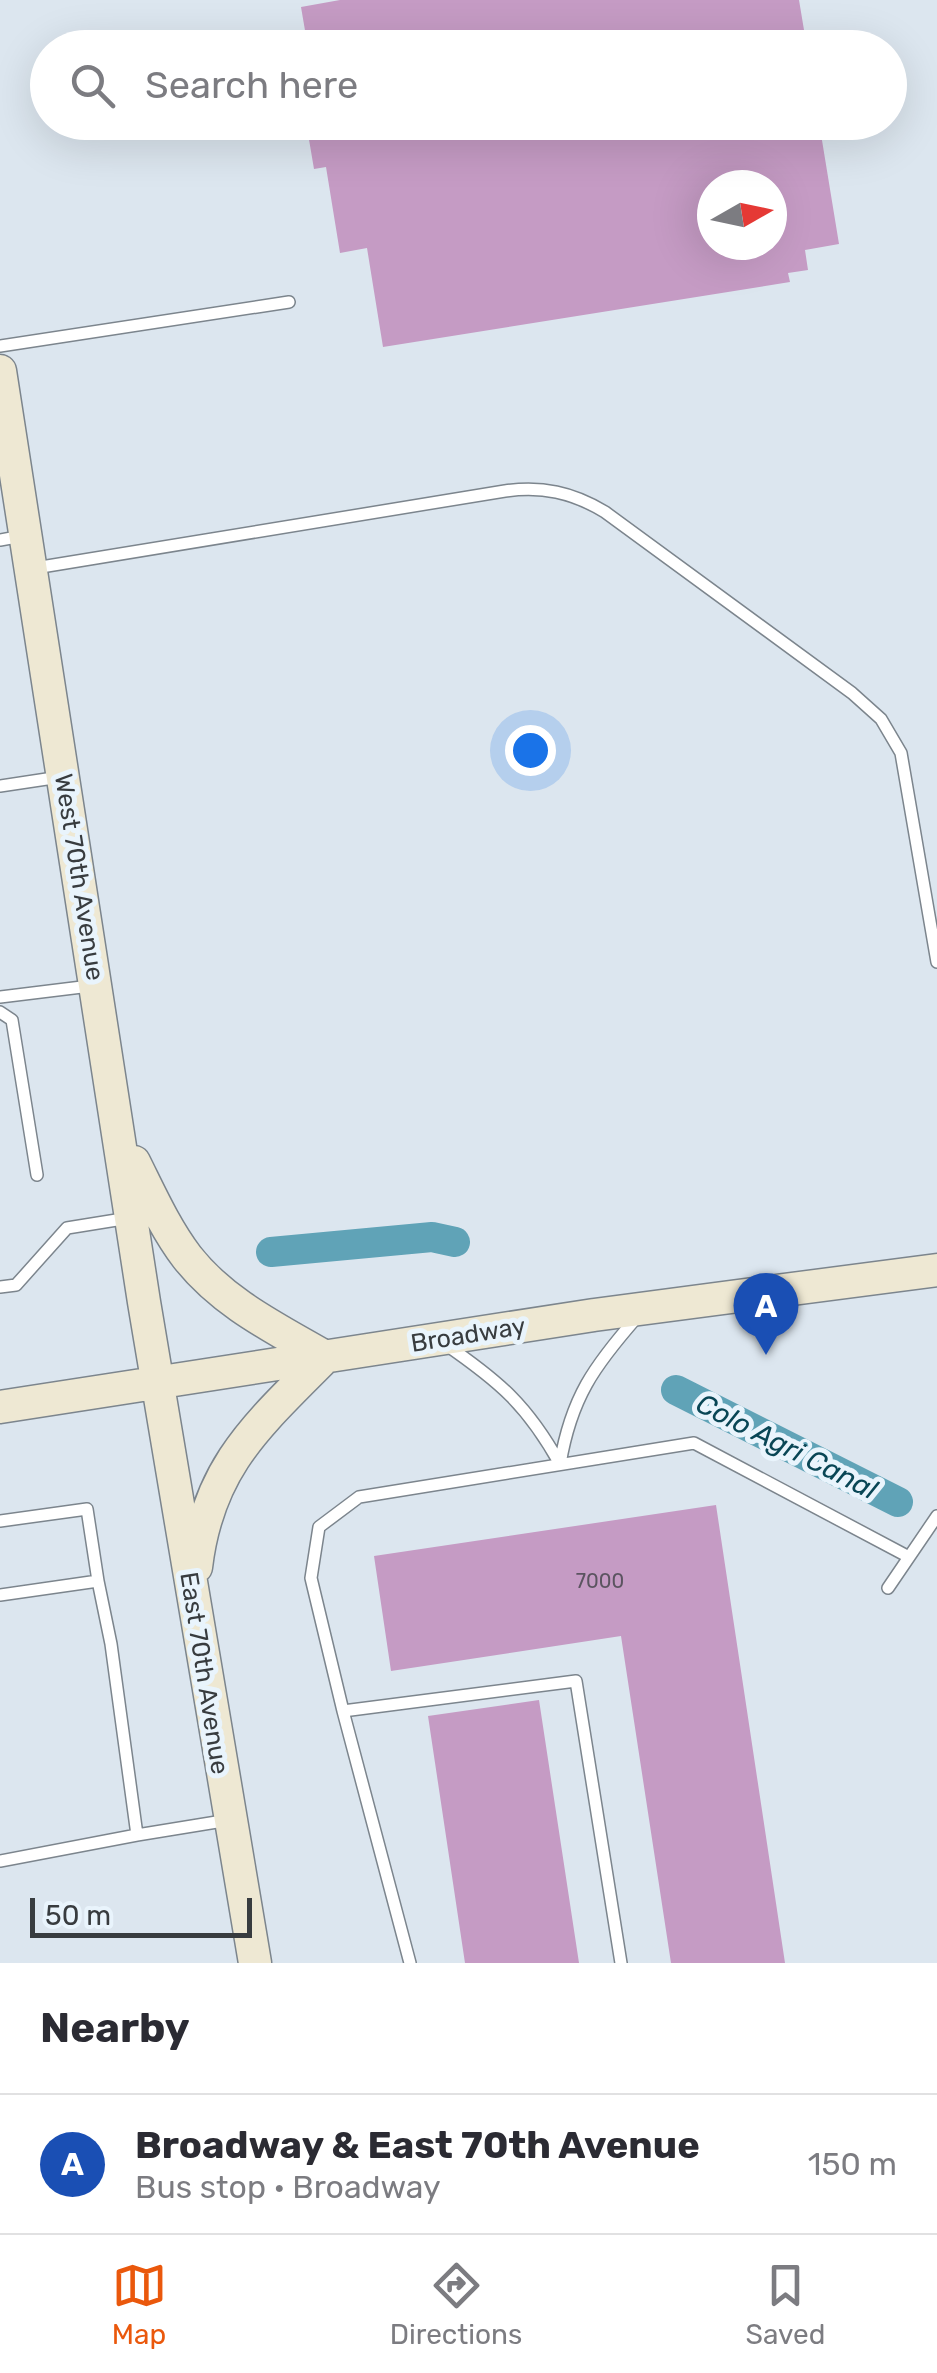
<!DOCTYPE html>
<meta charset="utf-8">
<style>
:root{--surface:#fff;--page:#f2f2f3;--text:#2b2b33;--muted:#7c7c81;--line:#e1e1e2;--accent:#ea580c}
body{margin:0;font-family:Rubik,sans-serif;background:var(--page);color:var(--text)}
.compass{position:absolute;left:697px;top:170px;width:90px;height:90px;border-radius:50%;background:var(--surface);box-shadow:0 10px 40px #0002;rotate:81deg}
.scale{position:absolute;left:30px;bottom:25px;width:222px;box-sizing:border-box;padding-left:10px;border:5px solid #383c3f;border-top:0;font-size:28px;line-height:35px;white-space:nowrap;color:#383c3f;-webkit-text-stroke:8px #e9f4fc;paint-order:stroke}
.you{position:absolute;left:530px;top:750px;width:35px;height:35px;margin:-25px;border:8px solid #fff;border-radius:50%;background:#1a73e8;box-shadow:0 0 0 15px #1a73e833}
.badge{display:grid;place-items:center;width:65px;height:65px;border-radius:50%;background:var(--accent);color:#fff;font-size:32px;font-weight:700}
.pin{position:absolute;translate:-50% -82px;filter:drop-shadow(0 2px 5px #0008)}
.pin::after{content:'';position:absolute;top:52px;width:35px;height:30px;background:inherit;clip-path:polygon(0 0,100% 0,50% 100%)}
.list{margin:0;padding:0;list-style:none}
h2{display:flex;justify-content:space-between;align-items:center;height:130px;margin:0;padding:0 40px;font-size:42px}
h2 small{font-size:32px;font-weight:400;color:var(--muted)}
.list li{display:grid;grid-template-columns:65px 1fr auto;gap:30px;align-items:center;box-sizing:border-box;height:140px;padding:0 40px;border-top:2px solid var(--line)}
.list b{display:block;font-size:38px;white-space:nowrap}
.list p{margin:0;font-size:32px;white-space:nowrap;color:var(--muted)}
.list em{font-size:32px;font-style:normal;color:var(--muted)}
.icon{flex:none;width:55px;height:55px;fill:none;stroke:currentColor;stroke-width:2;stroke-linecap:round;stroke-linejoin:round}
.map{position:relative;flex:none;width:937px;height:1963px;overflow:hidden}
.search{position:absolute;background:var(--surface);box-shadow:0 10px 40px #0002;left:30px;right:30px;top:30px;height:110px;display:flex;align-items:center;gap:25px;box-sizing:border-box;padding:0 35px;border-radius:55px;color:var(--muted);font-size:38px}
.sheet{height:270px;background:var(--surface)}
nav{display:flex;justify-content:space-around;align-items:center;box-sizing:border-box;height:140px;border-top:2px solid var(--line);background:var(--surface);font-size:28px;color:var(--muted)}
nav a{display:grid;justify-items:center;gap:5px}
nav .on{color:var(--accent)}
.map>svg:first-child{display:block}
</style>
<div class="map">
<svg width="937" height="1963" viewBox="0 0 937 1963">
<rect width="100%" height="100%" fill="#dce6ef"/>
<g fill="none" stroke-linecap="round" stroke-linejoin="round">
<path stroke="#60a3b7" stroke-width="30" d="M271 1252 432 1237 455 1242
M676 1390 898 1502"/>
</g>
<path fill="#c59bc4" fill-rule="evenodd" d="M340 0H799L807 48H308L301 7Z
M306 122H819L839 244 805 250 808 270 788 273 790 282 383 347 367 248 340 253 326 167 314 169ZM712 185H772V245H712Z
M716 1505 785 1963H671L621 1636 391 1671 374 1556Z
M539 1700 579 1963H465L428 1716Z"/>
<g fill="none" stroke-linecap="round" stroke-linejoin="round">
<defs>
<path id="lane" d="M0 346 289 302
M0 540 22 536
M35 568 505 491C542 486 572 492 605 512L852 693 881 719 901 753 937 962
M0 786 60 777
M0 997 90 986
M0 1012 12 1020 37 1175
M0 1287 16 1285 67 1228 129 1218
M445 1344C500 1382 527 1405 560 1464
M560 1464C571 1398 594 1366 638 1316
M0 1521 87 1509 98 1581
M888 1588 937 1516
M0 1595 98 1581 111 1644 137 1835 229 1820
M343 1711 311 1578 319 1527 359 1497 694 1443 909 1557
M0 1861 137 1835
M410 1963 343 1711 576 1681 621 1963"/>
<path id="secondary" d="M0 371 144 1302 255 1963
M134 1162C150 1194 165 1228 187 1257 223 1303 275 1328 325 1357
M0 1407 594 1315 937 1270
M196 1567C208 1466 258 1425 325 1357"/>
</defs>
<use href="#lane" stroke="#7c858d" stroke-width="14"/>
<use href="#secondary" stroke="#7c858d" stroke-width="35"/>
<use href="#lane" stroke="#fff" stroke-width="11"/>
<use href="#secondary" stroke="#eee8d3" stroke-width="32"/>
</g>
<g text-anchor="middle" stroke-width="10" stroke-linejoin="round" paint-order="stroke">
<g font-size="20" fill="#5b5460">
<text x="600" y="1588">7000</text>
</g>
<g font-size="25" fill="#383c3f" stroke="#e9f4fc">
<text transform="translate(80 877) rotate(81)" y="9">West 70th Avenue</text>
<text transform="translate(468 1334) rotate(-9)" y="9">Broadway</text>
<text transform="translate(205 1673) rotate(81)" y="9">East 70th Avenue</text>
</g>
<g font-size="28" font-style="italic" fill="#094655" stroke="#e9f4fc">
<text transform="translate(787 1446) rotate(27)" y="10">Colo Agri Canal</text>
</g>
</g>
</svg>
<svg class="compass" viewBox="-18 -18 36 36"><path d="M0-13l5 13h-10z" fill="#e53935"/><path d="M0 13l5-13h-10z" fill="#7c7c81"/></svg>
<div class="scale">50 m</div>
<div class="you"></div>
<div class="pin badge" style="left:766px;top:1355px;background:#1a4fb4">A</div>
<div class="search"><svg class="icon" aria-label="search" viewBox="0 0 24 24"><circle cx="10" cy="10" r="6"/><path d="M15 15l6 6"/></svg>Search here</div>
</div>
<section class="sheet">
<h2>Nearby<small></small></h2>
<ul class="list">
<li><span class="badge" style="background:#1a4fb4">A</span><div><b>Broadway &amp; East 70th Avenue</b><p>Bus stop · Broadway</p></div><em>150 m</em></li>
</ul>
</section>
<nav>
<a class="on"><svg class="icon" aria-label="map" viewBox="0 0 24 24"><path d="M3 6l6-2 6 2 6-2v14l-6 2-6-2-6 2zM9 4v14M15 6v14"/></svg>Map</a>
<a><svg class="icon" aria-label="directions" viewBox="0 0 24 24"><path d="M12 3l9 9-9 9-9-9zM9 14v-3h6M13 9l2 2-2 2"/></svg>Directions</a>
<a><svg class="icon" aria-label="saved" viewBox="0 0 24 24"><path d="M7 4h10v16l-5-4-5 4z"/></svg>Saved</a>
</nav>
